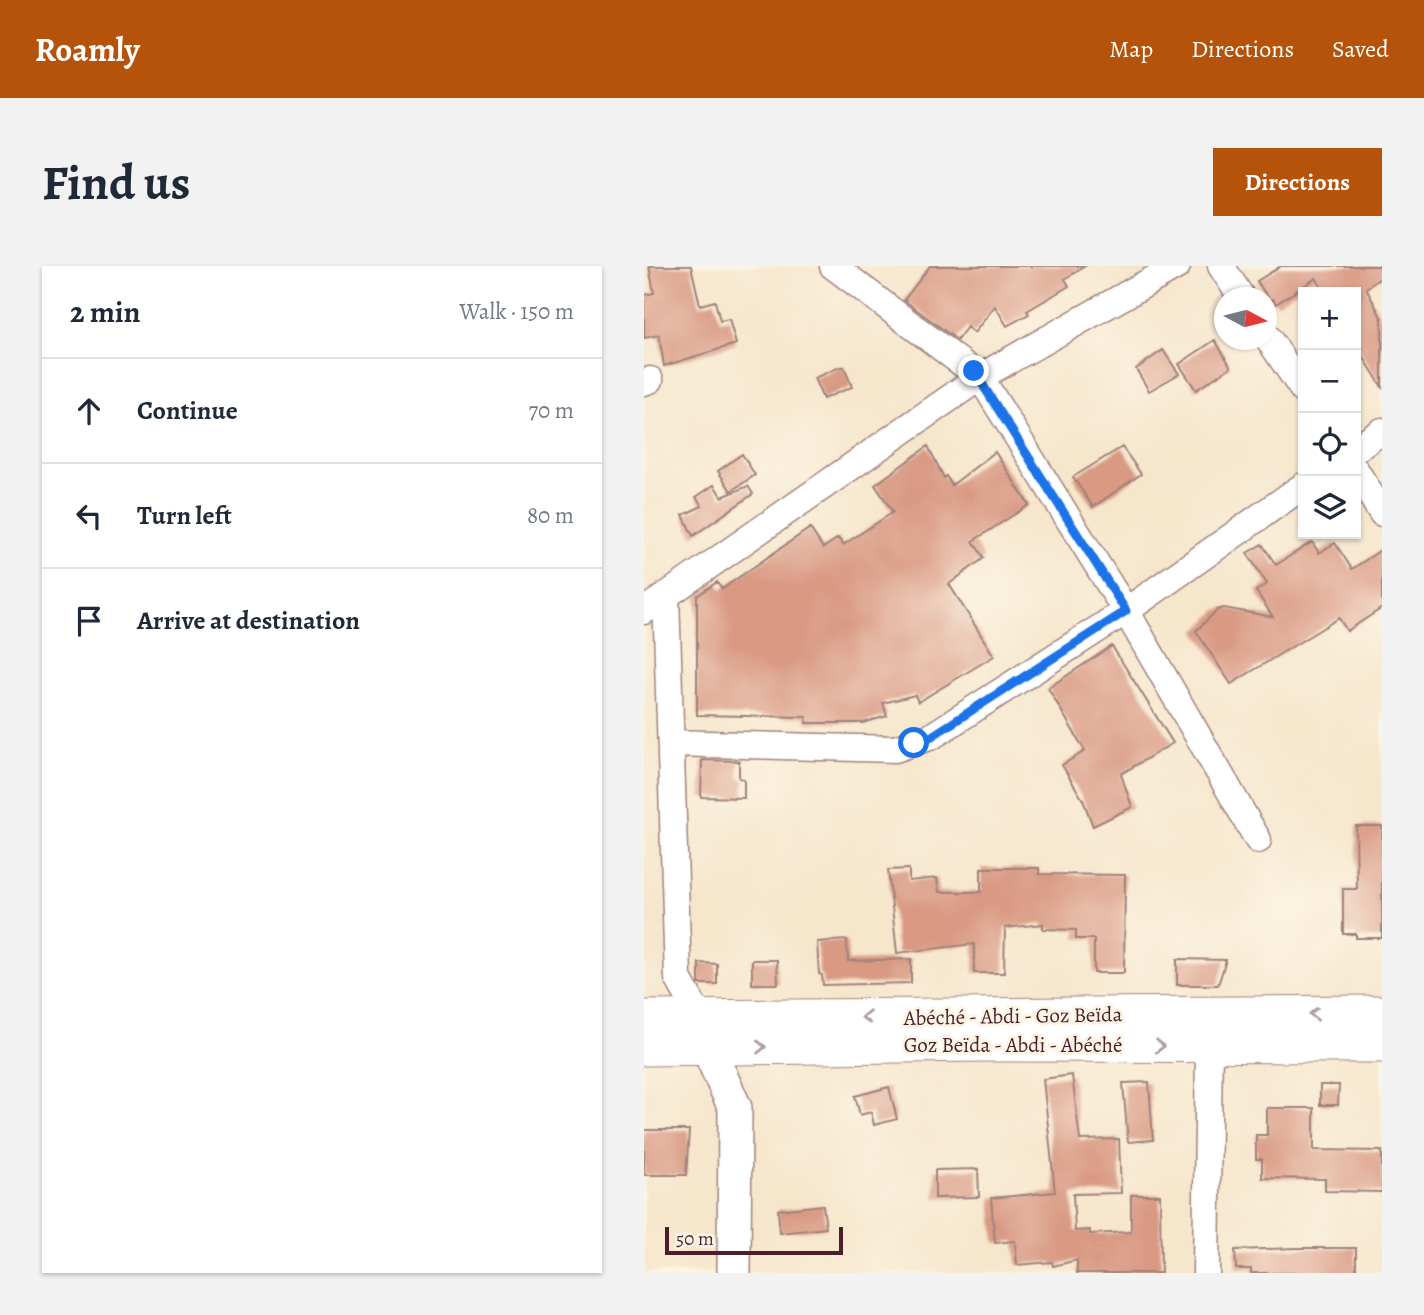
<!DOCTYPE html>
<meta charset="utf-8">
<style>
:root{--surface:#fff;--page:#f2f2f3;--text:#1f2937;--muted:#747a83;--line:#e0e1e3;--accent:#b45309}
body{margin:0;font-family:Alegreya,serif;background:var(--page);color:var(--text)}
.controls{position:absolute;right:21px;top:21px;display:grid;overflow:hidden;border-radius:0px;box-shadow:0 2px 5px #0004}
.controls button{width:63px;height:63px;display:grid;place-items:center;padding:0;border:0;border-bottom:2px solid var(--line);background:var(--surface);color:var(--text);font:35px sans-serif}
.compass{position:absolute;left:570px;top:21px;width:63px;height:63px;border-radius:50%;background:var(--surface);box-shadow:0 2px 5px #0004;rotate:97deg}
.scale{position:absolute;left:21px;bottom:18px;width:178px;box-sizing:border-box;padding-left:7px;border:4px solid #4a1f2b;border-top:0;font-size:19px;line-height:24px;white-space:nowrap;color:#4a1f2b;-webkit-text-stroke:5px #fcf5e5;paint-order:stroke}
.stop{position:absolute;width:21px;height:21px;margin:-16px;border:5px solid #1a73e8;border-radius:50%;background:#fff}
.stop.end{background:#1a73e8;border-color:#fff;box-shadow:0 2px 7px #0008}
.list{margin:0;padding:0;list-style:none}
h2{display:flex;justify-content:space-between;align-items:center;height:91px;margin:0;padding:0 28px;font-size:30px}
h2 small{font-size:23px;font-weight:400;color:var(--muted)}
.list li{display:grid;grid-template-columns:46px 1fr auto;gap:21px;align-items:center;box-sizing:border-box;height:105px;padding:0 28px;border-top:2px solid var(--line)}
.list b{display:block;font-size:26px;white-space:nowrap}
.list em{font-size:23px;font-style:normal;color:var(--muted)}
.icon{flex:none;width:38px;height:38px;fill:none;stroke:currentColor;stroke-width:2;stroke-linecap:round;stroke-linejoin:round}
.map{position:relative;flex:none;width:738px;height:1007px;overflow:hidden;border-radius:0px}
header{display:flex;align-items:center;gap:42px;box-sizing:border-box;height:98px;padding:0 35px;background:var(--accent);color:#fff}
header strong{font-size:33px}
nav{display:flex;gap:38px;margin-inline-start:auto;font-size:24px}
.intro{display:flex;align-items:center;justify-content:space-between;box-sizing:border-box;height:168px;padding:0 42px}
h1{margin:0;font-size:49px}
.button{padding:18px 32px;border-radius:0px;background:var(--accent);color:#fff;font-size:24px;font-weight:700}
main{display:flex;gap:42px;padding:0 42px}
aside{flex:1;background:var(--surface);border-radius:0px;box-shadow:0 2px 5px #0004}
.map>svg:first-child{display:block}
</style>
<header>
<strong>Roamly</strong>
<nav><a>Map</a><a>Directions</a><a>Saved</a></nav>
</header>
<div class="intro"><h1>Find us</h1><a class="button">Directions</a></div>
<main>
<aside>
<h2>2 min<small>Walk · 150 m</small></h2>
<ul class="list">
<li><svg class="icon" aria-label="ahead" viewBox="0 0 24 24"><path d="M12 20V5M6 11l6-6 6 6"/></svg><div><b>Continue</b></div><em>70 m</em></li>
<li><svg class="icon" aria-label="left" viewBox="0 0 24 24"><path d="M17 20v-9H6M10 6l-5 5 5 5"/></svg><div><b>Turn left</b></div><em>80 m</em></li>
<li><svg class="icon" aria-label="arrive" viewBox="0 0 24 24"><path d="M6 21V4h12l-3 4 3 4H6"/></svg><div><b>Arrive at destination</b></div></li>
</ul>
</aside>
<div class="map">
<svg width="738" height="1007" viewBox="0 0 738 1007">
<rect width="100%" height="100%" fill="#fcf5e5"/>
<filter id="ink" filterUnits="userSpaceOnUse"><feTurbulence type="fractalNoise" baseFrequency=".0143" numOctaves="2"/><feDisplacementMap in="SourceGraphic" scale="14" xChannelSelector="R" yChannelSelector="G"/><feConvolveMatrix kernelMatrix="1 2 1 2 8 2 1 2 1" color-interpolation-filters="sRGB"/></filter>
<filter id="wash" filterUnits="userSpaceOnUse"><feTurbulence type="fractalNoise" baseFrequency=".00686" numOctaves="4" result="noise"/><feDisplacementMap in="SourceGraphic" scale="28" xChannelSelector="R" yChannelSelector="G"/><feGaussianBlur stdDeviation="1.57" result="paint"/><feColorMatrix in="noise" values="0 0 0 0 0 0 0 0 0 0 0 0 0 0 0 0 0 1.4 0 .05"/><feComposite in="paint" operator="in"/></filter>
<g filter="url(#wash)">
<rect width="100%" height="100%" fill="#f6e6cc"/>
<g id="blocks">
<path fill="#d99983" d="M5 0H47L56 39 71 35 76 55 85 53 92 78 20 100 15 69 0 72V29L10 27Z
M286 0H441L421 13 425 20 383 45 385 48 363 60 351 40 330 67 323 61 313 74 260 34Z
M637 0H738V11L722 22 738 53V121L712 79V26H680L672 12 632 38 629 33 626 35 613 15Z
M571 74 587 101 552 124 535 98Z
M519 84 535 108 505 125 492 103Z
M196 101H200L208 121 179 133 170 112Z
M284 180 300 212 302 210 308 219 351 186 385 239 329 275 340 292 305 318 350 390 274 436 271 429 239 437 243 450 219 457H162V451L53 449V330L73 316 78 323 166 262 179 282 194 272 199 279 249 246 231 219Z
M478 181 497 208 449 241 429 211Z
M98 188 111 209 87 225 74 205Z
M70 219 78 231 104 220 109 228 49 270 39 249 58 240 52 231Z
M668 276 675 287 691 277 708 303 738 283V342L703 365 695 352 587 418 552 365 573 344 580 342 629 351 612 325 623 318 603 287 618 278 632 299Z
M468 380 529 477 477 508 488 541 449 560 439 534 418 499 441 485 404 422Z
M58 494 95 495V512L100 513V532L57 531Z
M712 560H738V672H712V668H699V623H713Z
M337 602H395V608L481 609 480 707H450V673H432V664L399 663V658L361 662 360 707H330V678L253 687 244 604 265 603V615L293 612 295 626H337Z
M203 674 204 695 267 693V717L179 719 178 709 175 708 173 676Z
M533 693 582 694 574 719H533Z
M108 694H133L134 718H108Z
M55 697 73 698V718H55Z
M428 809 436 874 475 873 477 927 429 928 431 965 446 964V968L487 966V929H516L517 1007H433V994L409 1000 408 996 373 999 371 975 351 977 347 932 411 926 399 813Z
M505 816 509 874 484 876 479 817Z
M676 819H695L694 839H676Z
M245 821 253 853 230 859 227 846 216 849 211 830Z
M623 842H670V884L738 885V926L681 925V913L618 912V893H612V869H623Z
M0 864H45L42 909H0Z
M334 903 335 931 291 932V904Z
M179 939 182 962 136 967 134 944Z
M653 982H712V1007H607V1003H592L591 984Z"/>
</g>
</g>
<g filter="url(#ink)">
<use href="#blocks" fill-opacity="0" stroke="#a0827c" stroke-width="2"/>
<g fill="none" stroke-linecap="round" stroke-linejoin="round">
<defs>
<path id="minor" d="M189 0 336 111 482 345 614 574
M577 0 598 32
M622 69 659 124
M0 116 6 114
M712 183 738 165
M712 205 738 247
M22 329 34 712 57 753
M0 345 336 111 533 0
M27 477 251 483 288 470 482 345 659 220
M562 1007 565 780"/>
<path id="tertiary" d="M58 757 64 782 91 842 90 1007"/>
<path id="secondary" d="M0 753 738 748
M0 781 341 777 738 778"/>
</defs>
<use href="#minor" stroke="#a0827c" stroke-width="29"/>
<use href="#tertiary" stroke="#a0827c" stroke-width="36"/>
<use href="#secondary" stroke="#a0827c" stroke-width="39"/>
<use href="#minor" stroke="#fff" stroke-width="26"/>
<use href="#tertiary" stroke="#fff" stroke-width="33"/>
<use href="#secondary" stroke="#fff" stroke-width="37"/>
</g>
<defs><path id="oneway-chevron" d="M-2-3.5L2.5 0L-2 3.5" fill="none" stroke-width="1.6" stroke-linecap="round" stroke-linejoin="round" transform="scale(1.75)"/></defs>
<g stroke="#ae9aa0">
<use href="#oneway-chevron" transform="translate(670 748) rotate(180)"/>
<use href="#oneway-chevron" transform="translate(222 751) rotate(179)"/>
<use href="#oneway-chevron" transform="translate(516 780) rotate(1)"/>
<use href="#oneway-chevron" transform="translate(117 781) rotate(-1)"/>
</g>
</g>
<g fill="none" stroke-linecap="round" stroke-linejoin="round" filter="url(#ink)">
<path stroke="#1a73e8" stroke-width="9" d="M270 477 288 470 482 345 330 105"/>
</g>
<g text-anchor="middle" stroke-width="6" stroke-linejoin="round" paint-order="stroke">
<g font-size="21" fill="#4a1f2b" stroke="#fcf5e5">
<text transform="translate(369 750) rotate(-1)" y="7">Abéché - Abdi - Goz Beïda</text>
<text x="369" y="786">Goz Beïda - Abdi - Abéché</text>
</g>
</g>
</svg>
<div class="controls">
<button>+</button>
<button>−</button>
<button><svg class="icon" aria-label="locate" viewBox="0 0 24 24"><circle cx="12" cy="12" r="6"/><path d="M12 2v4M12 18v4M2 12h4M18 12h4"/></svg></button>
<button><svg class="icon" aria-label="layers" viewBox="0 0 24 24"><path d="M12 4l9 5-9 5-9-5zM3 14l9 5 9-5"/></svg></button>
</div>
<svg class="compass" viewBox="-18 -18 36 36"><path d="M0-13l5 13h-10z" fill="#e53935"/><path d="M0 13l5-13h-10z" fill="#747a83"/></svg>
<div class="scale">50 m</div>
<div class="stop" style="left:270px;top:477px"></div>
<div class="stop end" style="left:330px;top:105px"></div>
</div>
</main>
